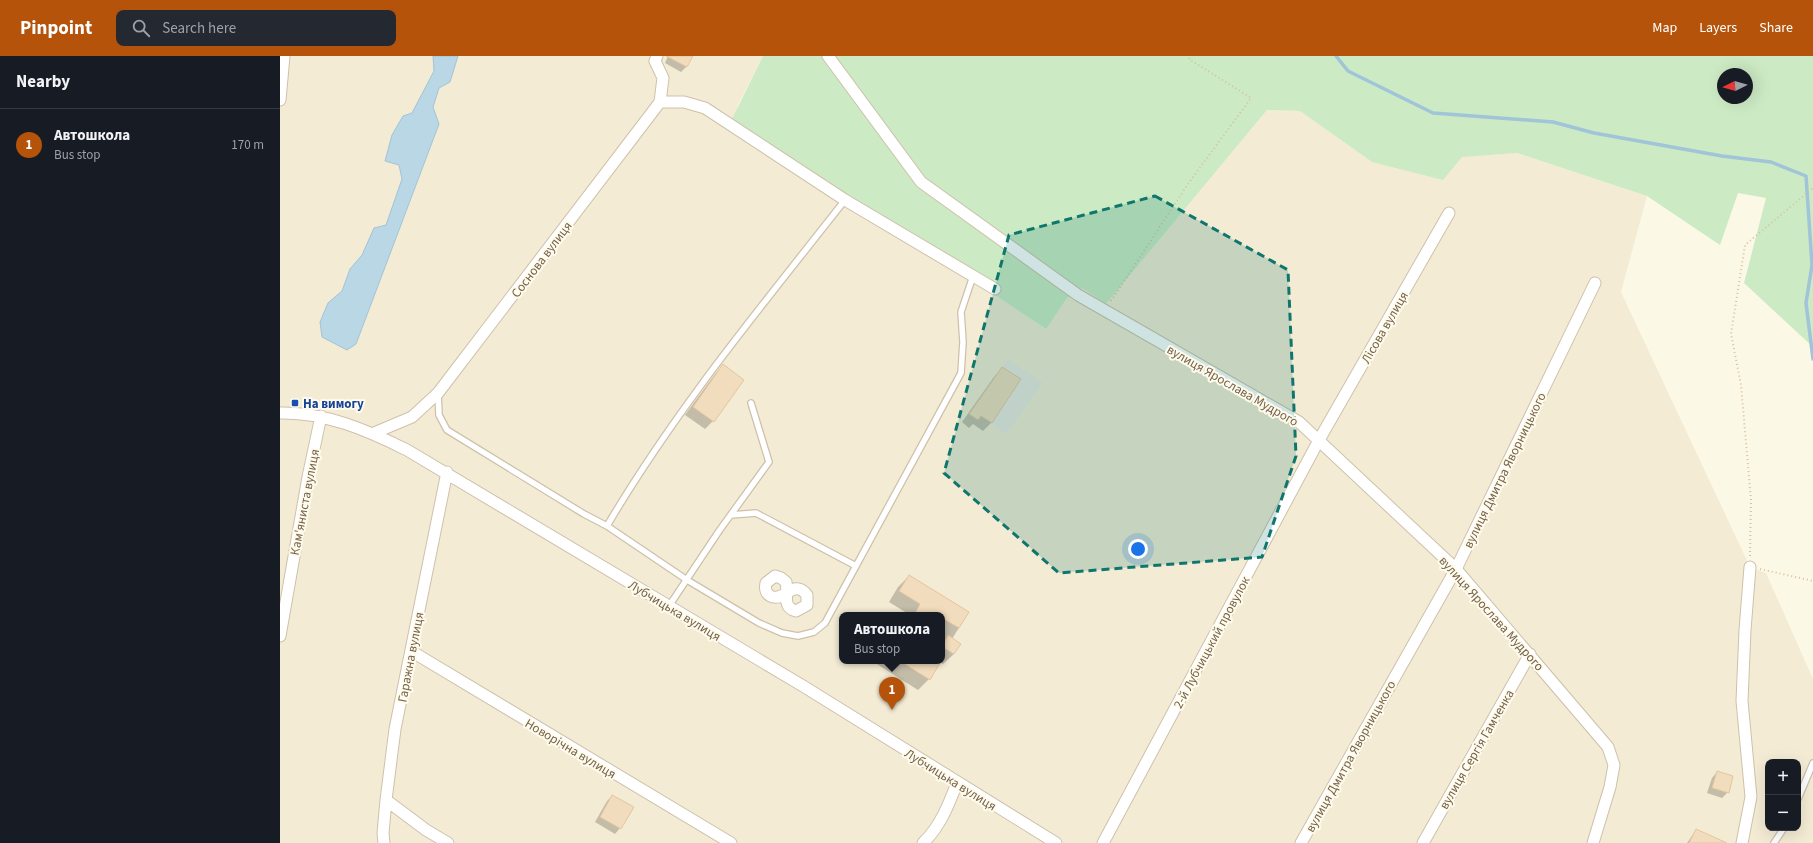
<!DOCTYPE html>
<meta charset="utf-8">
<style>
:root{--surface:#171b24;--page:#242831;--text:#f1f3f6;--muted:#9ea1a6;--line:#363941;--accent:#b45309}
body{margin:0;font-family:"Source Sans 3",sans-serif;background:var(--page);color:var(--text)}
.controls{position:absolute;right:12px;bottom:12px;display:grid;overflow:hidden;border-radius:8px;box-shadow:0 4px 16px #0002}
.controls button{width:36px;height:36px;display:grid;place-items:center;padding:0;border:0;border-bottom:1px solid var(--line);background:var(--surface);color:var(--text);font:20px sans-serif}
.compass{position:absolute;left:1437px;top:12px;width:36px;height:36px;border-radius:50%;background:var(--surface);box-shadow:0 4px 16px #0002;rotate:265deg}
.you{position:absolute;left:858px;top:493px;width:14px;height:14px;margin:-10px;border:3px solid #fff;border-radius:50%;background:#1a73e8;box-shadow:0 0 0 6px #1a73e833}
.badge{display:grid;place-items:center;width:26px;height:26px;border-radius:50%;background:var(--accent);color:#fff;font-size:13px;font-weight:700}
.pin{position:absolute;translate:-50% -33px;filter:drop-shadow(0 1px 2px #0008)}
.pin::after{content:'';position:absolute;top:21px;width:14px;height:12px;background:inherit;clip-path:polygon(0 0,100% 0,50% 100%)}
.popup{position:absolute;left:559px;top:556px;width:106px;height:52px;box-sizing:border-box;display:grid;place-content:center;border-radius:8px;background:var(--surface);filter:drop-shadow(0 1px 3px #0005);font-size:13px;white-space:nowrap;color:var(--muted)}
.popup b{font-size:15px;color:var(--text)}
.popup::after{content:'';position:absolute;left:50%;top:100%;margin-left:-8px;border:8px solid transparent;border-top-color:var(--surface)}
.list{margin:0;padding:0;list-style:none}
h2{display:flex;justify-content:space-between;align-items:center;height:52px;margin:0;padding:0 16px;font-size:17px}
h2 small{font-size:13px;font-weight:400;color:var(--muted)}
.list li{display:grid;grid-template-columns:26px 1fr auto;gap:12px;align-items:center;box-sizing:border-box;height:72px;padding:0 16px;border-top:1px solid var(--line)}
.list b{display:block;font-size:15px;white-space:nowrap}
.list p{margin:0;font-size:13px;white-space:nowrap;color:var(--muted)}
.list em{font-size:13px;font-style:normal;color:var(--muted)}
.icon{flex:none;width:22px;height:22px;fill:none;stroke:currentColor;stroke-width:2;stroke-linecap:round;stroke-linejoin:round}
.map{position:relative;flex:none;width:1533px;height:787px;overflow:hidden}
header{display:flex;align-items:center;gap:24px;box-sizing:border-box;height:56px;padding:0 20px;background:var(--accent);color:#fff}
header strong{font-size:19px}
nav{display:flex;gap:22px;margin-inline-start:auto;font-size:14px}
.search{width:280px;height:36px;background:var(--page);display:flex;align-items:center;gap:10px;box-sizing:border-box;padding:0 14px;border-radius:8px;color:var(--muted);font-size:15px}
main{display:flex}
aside{flex:1;background:var(--surface)}
.map>svg:first-child{display:block}
</style>
<header>
<strong>Pinpoint</strong>
<div class="search"><svg class="icon" aria-label="search" viewBox="0 0 24 24"><circle cx="10" cy="10" r="6"/><path d="M15 15l6 6"/></svg>Search here</div>
<nav><a>Map</a><a>Layers</a><a>Share</a></nav>
</header>
<main>
<aside>
<h2>Nearby<small></small></h2>
<ul class="list">
<li><span class="badge">1</span><div><b>Автошкола</b><p>Bus stop</p></div><em>170 m</em></li>
</ul>
</aside>
<div class="map">
<svg width="1533" height="787" viewBox="0 0 1533 787">
<rect width="100%" height="100%" fill="#fcf8e6"/>
<path fill="#f4ebd4" fill-rule="evenodd" d="M0 0H483L457 51 765 273 787 242 802 232 826 248 987 54 1020 55 1092 106 1237 97 1367 140 1341 236 1470 511 1486 517 1533 623V787H0ZM562 559H662V605H562ZM1488 706H1518V772H1488Z"/>
<path fill="#ece8e0" d="M728 303 763 327 726 378 701 360 698 364 689 358Z"/>
<path fill="#cceac4" fill-rule="evenodd" d="M483 0H1533V291L1464 227 1486 142 1458 137 1440 189 1367 140 1237 97 1182 101 1163 124 1092 106 1020 55 987 54 826 248 802 232 787 242 766 273 452 63ZM1443 18H1467V42H1443Z"/>
<path fill="#bad7e6" stroke="#a0c4d8" d="M153 0H178L170 26 159 32 153 51 159 68 76 288 67 294 42 281 40 266 48 247 62 235 70 213 82 199 94 172 106 169 122 123 119 109 105 105 112 79 123 60 132 57 154 15Z"/>
<path fill="#0003" d="M388 0H412L406 11 401 16 385 7Z
M443 310 433 365 425 373 405 359 435 318Z
M722 312 740 323 711 367 703 375 693 368 689 372 682 366 714 321Z
M629 520 688 557 672 583 680 588 674 598 663 608 659 606 649 623 638 634 592 605H662V559H630L609 546 618 531Z
M1437 716 1448 736 1442 742 1427 737 1432 722Z
M332 740 340 772 335 778 315 766 327 745Z
M1416 774 1430 787H1407Z"/>
<g fill="none" stroke-linecap="round" stroke-linejoin="round">
<path stroke="#a0c4d8" stroke-width="3.5" d="M1056 0 1068 15 1153 57 1273 66 1314 77 1442 100 1491 106 1526 120 1532 209 1526 247 1533 303"/>
</g>
<path fill="#f1dcbd" stroke="#e4c69e" d="M386 0H413L407 11Z
M443 308 464 324 434 366 413 351Z
M722 311 741 323 712 367 701 360 698 364 689 358Z
M629 519 689 556 679 572 662 562V559H634L640 548 619 535Z
M668 579 681 588 674 598 662 591Z
M620 605H661L650 624Z
M1437 715 1453 720 1449 737 1432 732Z
M332 739 354 751 341 773 320 761Z
M1416 773 1447 787H1409Z"/>
<g fill="none" stroke-linecap="round" stroke-linejoin="round">
<defs>
<path id="service" d="M158 338 159 359 167 374 304 458 327 470 407 524 479 567 502 577 518 580 534 576 545 567 681 317 683 286 681 256 693 220
M451 459 476 457 576 510
M327 470C395 354 482 250 565 144
M389 550 439 475 489 406 471 347
M1518 743 1533 707
M1494 787 1504 772"/>
<path id="minor" d="M548 0 641 126 798 239 1019 366 1176 513 1328 691 1334 709 1330 731 1313 787
M0 44 4 0
M380 46H404L425 52 565 144 715 233
M0 357C45 356 87 374 127 394L523 630 776 787
M94 377 132 361 158 337 380 46 383 22 375 5 377 0
M505 538C494 545 483 540 486 527L495 520 501 522 506 526C509 538 501 551 516 555L527 549V539C521 531 514 531 507 537
M0 580 28 421 41 360
M131 595 451 787
M106 744 146 774 168 787
M104 787 103 777 106 744 115 673 167 416
M643 787C660 771 669 748 677 727
M823 787 1039 384 1169 157
M1021 787 1176 513 1315 227
M1143 787 1250 598
M1462 787 1471 741 1462 645 1465 574 1470 511"/>
</defs>
<use href="#service" stroke="#cec1ac" stroke-width="8"/>
<use href="#minor" stroke="#cec1ac" stroke-width="13"/>
<path stroke="#d6c0a0" stroke-width="2" stroke-dasharray="1 3" stroke-linecap="butt" d="M831 245 908 128 971 42 909 3 911 0
M1470 500 1471 444 1461 329 1451 278 1465 189 1533 132
M1480 513 1533 525"/>
<use href="#service" stroke="#fff" stroke-width="5.5"/>
<use href="#minor" stroke="#fff" stroke-width="11"/>
</g>
<path fill="#0f766e" fill-opacity="0.2" stroke="#0f766e" stroke-width="3" stroke-dasharray="8 5" stroke-linejoin="round" d="M875 140 1008 214 1016 400 982 501 779 517 664 417 729 179Z"/>
<rect fill="#1a4fb4" stroke="#fffbec" stroke-width="1.5" x="11" y="343" width="8" height="8" rx="2"/>
<g text-anchor="middle" stroke-width="4" stroke-linejoin="round" paint-order="stroke">
<g font-size="13" fill="#75624b" stroke="#fffbec">
<text transform="translate(261 203) rotate(-53)" y="5">Соснова вулиця</text>
<text transform="translate(1104 271) rotate(-60)" y="5">Лісова вулиця</text>
<text transform="translate(953 329) rotate(30)" y="5">вулиця Ярослава Мудрого</text>
<text transform="translate(1224 414) rotate(-64)" y="5">вулиця Дмитра Яворницького</text>
<text transform="translate(24 446) rotate(-79)" y="5">Кам'яниста вулиця</text>
<text transform="translate(395 554) rotate(31)" y="5">Лубчицька вулиця</text>
<text transform="translate(1212 557) rotate(48)" y="5">вулиця Ярослава Мудрого</text>
<text transform="translate(931 586) rotate(-62)" y="5">2-й Лубчицький провулок</text>
<text transform="translate(130 601) rotate(-79)" y="5">Гаражна вулиця</text>
<text transform="translate(291 692) rotate(31)" y="5">Новорічна вулиця</text>
<text transform="translate(1196 693) rotate(-60)" y="5">вулиця Сергія Гамченка</text>
<text transform="translate(1070 700) rotate(-61)" y="5">вулиця Дмитра Яворницького</text>
<text transform="translate(671 723) rotate(32)" y="5">Лубчицька вулиця</text>
</g>
<g font-size="13" font-weight="bold" fill="#164399" stroke="#fffbec" text-anchor="start">
<text x="23" y="352">На вимогу</text>
</g>
</g>
</svg>
<div class="controls">
<button>+</button>
<button>−</button>
</div>
<svg class="compass" viewBox="-18 -18 36 36"><path d="M0-13l5 13h-10z" fill="#e53935"/><path d="M0 13l5-13h-10z" fill="#9ea1a6"/></svg>
<div class="you"></div>
<div class="pin badge" style="left:612px;top:654px">1</div>
<div class="popup"><b>Автошкола</b>Bus stop</div>
</div>
</main>
